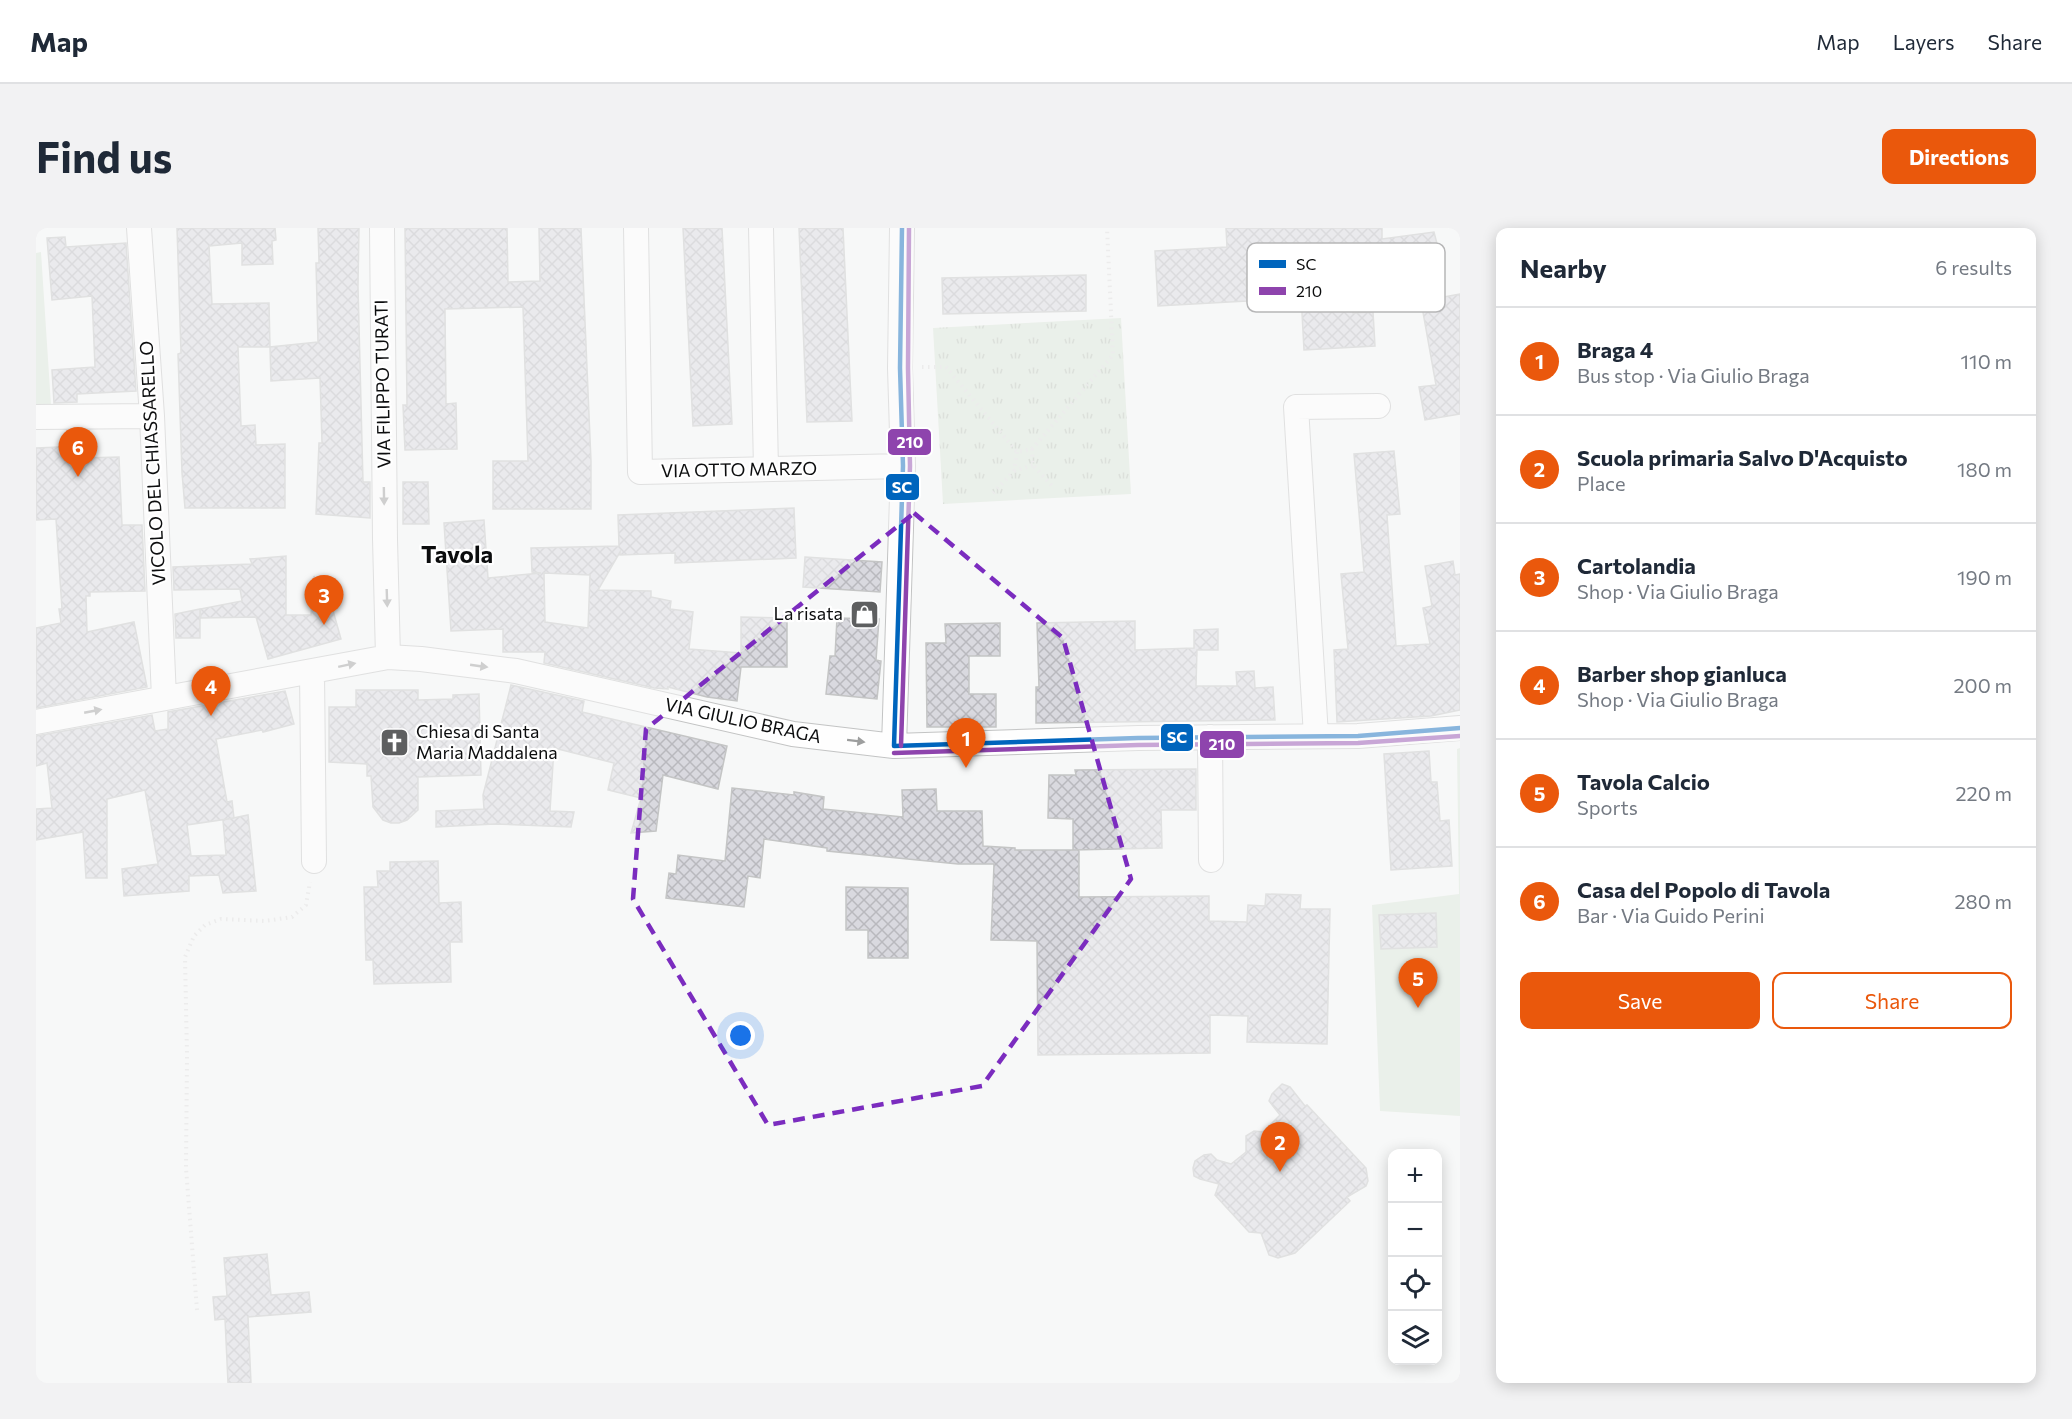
<!DOCTYPE html>
<meta charset="utf-8">
<style>
:root{--surface:#fff;--page:#f2f2f3;--text:#1f2937;--muted:#747a83;--line:#e0e1e3;--accent:#ea580c}
body{margin:0;font-family:Commissioner,sans-serif;background:var(--page);color:var(--text)}
.controls{position:absolute;right:18px;bottom:18px;display:grid;overflow:hidden;border-radius:12px;box-shadow:0 3px 15px #0003}
.controls button{width:54px;height:54px;display:grid;place-items:center;padding:0;border:0;border-bottom:2px solid var(--line);background:var(--surface);color:var(--text);font:30px sans-serif}
.you{position:absolute;left:705px;top:808px;width:21px;height:21px;margin:-15px;border:4px solid #fff;border-radius:50%;background:#1a73e8;box-shadow:0 0 0 9px #1a73e833}
.badge{display:grid;place-items:center;width:39px;height:39px;border-radius:50%;background:var(--accent);color:#fff;font-size:20px;font-weight:700}
.pin{position:absolute;translate:-50% -50px;filter:drop-shadow(0 2px 3px #0008)}
.pin::after{content:'';position:absolute;top:32px;width:21px;height:18px;background:inherit;clip-path:polygon(0 0,100% 0,50% 100%)}
.list{margin:0;padding:0;list-style:none}
h2{display:flex;justify-content:space-between;align-items:center;height:78px;margin:0;padding:0 24px;font-size:26px}
h2 small{font-size:20px;font-weight:400;color:var(--muted)}
.list li{display:grid;grid-template-columns:39px 1fr auto;gap:18px;align-items:center;box-sizing:border-box;height:108px;padding:0 24px;border-top:2px solid var(--line)}
.list b{display:block;font-size:22px;white-space:nowrap}
.list p{margin:0;font-size:20px;white-space:nowrap;color:var(--muted)}
.list em{font-size:20px;font-style:normal;color:var(--muted)}
.actions{display:flex;gap:12px;padding:18px 24px}
.actions a{flex:1;padding:14px 0;border:2px solid var(--accent);border-radius:12px;text-align:center;font-size:21px;color:var(--accent)}
.actions .main{background:var(--accent);color:#fff}
.icon{flex:none;width:33px;height:33px;fill:none;stroke:currentColor;stroke-width:2;stroke-linecap:round;stroke-linejoin:round}
.map{position:relative;flex:none;width:1424px;height:1155px;overflow:hidden;border-radius:12px}
header{display:flex;align-items:center;gap:36px;box-sizing:border-box;height:84px;padding:0 30px;background:var(--surface);border-bottom:2px solid var(--line)}
header strong{font-size:28px}
nav{display:flex;gap:33px;margin-inline-start:auto;font-size:21px}
.intro{display:flex;align-items:center;justify-content:space-between;box-sizing:border-box;height:144px;padding:0 36px}
h1{margin:0;font-size:42px}
.button{padding:15px 27px;border-radius:12px;background:var(--accent);color:#fff;font-size:21px;font-weight:700}
main{display:flex;gap:36px;padding:0 36px}
aside{flex:1;background:var(--surface);border-radius:12px;box-shadow:0 3px 15px #0003}
.map>svg:first-child{display:block}
</style>
<header>
<strong>Map</strong>
<nav><a>Map</a><a>Layers</a><a>Share</a></nav>
</header>
<div class="intro"><h1>Find us</h1><a class="button">Directions</a></div>
<main>
<div class="map">
<svg width="1424" height="1155" viewBox="0 0 1424 1155">
<defs>
<pattern id="park-tufts" width="24" height="20" patternUnits="userSpaceOnUse" patternTransform="scale(1.5)"><rect width="24" height="20" fill="#dae6d9"/><path d="M3 7l-1-3M5 7V3M7 7l1-3M15 17l-1-3M17 17v-4M19 17l1-3" fill="none" stroke="#bac4b9"/></pattern>
<pattern id="building-cross-hatch" width="8" height="8" patternUnits="userSpaceOnUse" patternTransform="scale(1.5)"><rect width="8" height="8" fill="#d9d9df"/><path d="M0 0l8 8M0 8l8-8" fill="none" stroke="#b9b9be"/></pattern>
</defs>
<rect width="100%" height="100%" fill="#f7f8f8"/>
<path fill="#dae6d9" d="M5 24 15 177 0 178V25Z
M1424 520V888L1344 883 1336 677 1423 666 1421 521Z"/>
<path fill="url(#park-tufts)" d="M1085 90 1095 266 907 276 897 100Z"/>
<path fill="url(#building-cross-hatch)" stroke="#c4c5c5" stroke-width="1.5" fill-rule="evenodd" d="M141 0H239L240 12 236 13 237 36 206 37V15L173 18 176 76 233 75 234 119H202L205 198 219 197 220 217 249 216V280H149L146 245 142 126 145 125Z
M282 0H323L322 58 327 254H334V290L280 286 283 215H286L284 150 235 153 234 119 282 114 280 35H283Z
M369 0H471L472 54 504 53 503 0H545L555 233V281H457V233H492L487 79 409 81 410 176 420 175 421 221 369 222 367 177H371Z
M647 0H686L696 196 657 198Z
M763 0H807L816 193 771 194Z
M1190 0H1346V11L1398 4 1406 35 1384 39 1385 57 1348 64V43L1315 45 1317 85 1337 84 1339 118 1268 122 1264 48 1210 51 1211 73 1122 78 1119 23 1191 19Z
M29 9 30 19 90 15 100 163 41 166V174L18 175 16 142 59 139 56 68 16 72 11 10Z
M1050 47V83L907 86 906 50Z
M1424 66V186L1389 192 1383 159 1400 157 1385 73Z
M46 218V230L83 229 86 297H106L109 363 54 364V368H50L51 404 98 394 111 459 0 480V400L25 395 23 381H26L20 291 0 292V220Z
M1358 223 1364 286 1351 287 1360 418 1394 416 1387 380 1396 378 1389 338 1417 333 1419 347 1424 346V482L1395 488 1301 494 1298 422 1312 421 1305 346 1328 344 1318 226Z
M367 254H392L393 296H367Z
M758 280 760 330 639 335V325L584 327V324L562 362 615 363V369L635 373 634 381 657 384 653 421 705 425V389L751 390V439H705L701 473 671 469 632 459V461L618 460 508 435 509 424H467V401L415 403 408 295 448 292 452 350 505 345 496 344 495 320 583 318 582 287ZM508 345 554 347 552 400 509 394Z
M250 328V387H275L278 348 290 381 296 379 305 411 232 431 220 389 165 390 164 381 206 373 204 361 138 362 137 339 216 336 214 331Z
M769 329 846 334 844 364 767 359Z
M164 381V410H140L139 386Z
M801 390 843 391 840 432 845 433 841 471 790 466 794 428H799Z
M1099 393V422L1158 420V402L1182 401V422H1161L1160 458H1201L1200 444 1218 443 1219 460 1237 459 1239 492 1000 495V459H1003L1001 395Z
M964 395V428H933V466H960V499H891L890 415H910L909 396Z
M475 457 548 473 546 484 691 518 682 561 627 547 620 603 595 605 605 570 572 562 578 535 518 520 514 583 538 584 535 599 459 596 400 599V583L448 581 447 567Z
M320 462H382V472L417 471V467L443 466 445 547 382 549V582L371 592 363 595H355L347 592 337 579 335 548H331V536L293 534V479H320Z
M249 463 258 496 227 504 226 502 180 511 191 574 196 573 198 590 151 597 155 628 190 627 187 592 212 587 220 663 187 665 183 647 153 648V663L88 668 86 641 122 636 109 562 71 571V650H50L47 604 0 612V581L16 580 11 535 0 538V508L116 487 119 503 132 501V484Z
M1393 523 1395 554H1401L1404 593 1413 592 1416 638 1355 642 1348 526Z
M1160 541V582H1125L1126 620 1037 622V591L1012 590 1013 547H1040L1039 542Z
M696 560 758 567V564L788 569 787 581 867 589 866 562 900 561 901 583H946L947 618 979 620V622H1043V669L1173 668V693L1211 694 1212 677 1229 678 1230 666 1265 667 1264 681H1294L1291 816 1211 814 1212 788 1174 787V825L1002 827 1001 713 955 712 958 636H922L791 623V620L728 611 724 650 712 648 708 679 630 670 633 645 640 646 642 627 689 633Z
M402 633 403 675 425 674 426 714H414L415 754 338 756 337 732H330L328 659H342L341 643H354V634Z
M810 659 872 660V730H832V702H810Z
M1400 685 1401 719 1345 721 1343 687Z
M1246 856 1254 859 1269 878 1271 877 1330 940 1332 953 1330 958 1311 969 1314 973 1259 1025 1242 1030 1233 1027 1225 1005 1213 1004 1179 967 1183 956 1164 951 1158 948 1157 940 1159 933 1168 927 1175 926 1181 932 1195 936 1210 924V908L1218 903 1227 904 1244 887 1233 873 1236 866Z
M231 1026 235 1067 273 1064 275 1084 212 1089 215 1155H192L189 1091 179 1092 177 1069 191 1068 188 1030Z"/>
<g fill="none" stroke-linecap="round" stroke-linejoin="round">
<defs>
<path id="street" d="M103 0 116 188 128 470
M346 0 349 311 352 429
M600 0 604 244 867 238
M725 0 730 241
M0 189 116 188
M276 444 278 633
M0 494 352 429 385 431 480 443 757 506 858 518 1102 510 1322 508 1424 500
M1280 508 1260 179 1342 178
M1174 509 1175 632
M858 518 867 238 864 140 866 0"/>
</defs>
<use href="#street" stroke="#c3c4c4" stroke-width="26"/>
<path stroke="#ddd" stroke-width="4" stroke-dasharray="1.5 4.5" stroke-linecap="butt" d="M886 139H910L981 224 996 221 1077 127 1071 0
M996 221 997 237 1017 259
M978 243 997 237
M957 265 978 243 981 224
M161 1082 150 940 151 827 149 729 158 708 169 697 185 691 229 693 256 689 270 677 274 654"/>
<use href="#street" stroke="#fefefe" stroke-width="24"/>
<defs>
<path id="bus-1" d="M858 518 1102 510 1322 508 1424 500
M858 518 867 238 864 140 866 0"/>
<path id="bus-2" d="M865 518 874 238 872 140 873 0
M858 525 1102 517 1322 515 1424 508"/>
</defs>
<use href="#bus-1" stroke="#fff" stroke-width="9"/>
<use href="#bus-2" stroke="#fff" stroke-width="9"/>
<use href="#bus-1" stroke="#0065bd" stroke-width="4.5"/>
<use href="#bus-2" stroke="#8e44ad" stroke-width="4.5"/>
</g>
<defs><path id="oneway-solid" d="M-6-.8H1V-3.2L6.5 0L1 3.2V.8H-6Z" transform="scale(1.5)"/></defs>
<g fill="#9d9e9e">
<use href="#oneway-solid" transform="translate(348 268) rotate(89)"/>
<use href="#oneway-solid" transform="translate(351 370) rotate(88)"/>
<use href="#oneway-solid" transform="translate(311 437) rotate(-12)"/>
<use href="#oneway-solid" transform="translate(443 438) rotate(8)"/>
<use href="#oneway-solid" transform="translate(57 483) rotate(-11)"/>
<use href="#oneway-solid" transform="translate(820 513) rotate(7)"/>
</g>
<path d="M0 0H1424V1155H0ZM878 285 1027 410 1095 651 946 858 732 897 597 671 610 501Z" fill="#f7f8f8" fill-opacity=".55" fill-rule="evenodd"/>
<path fill="none" stroke="#7b2cbf" stroke-width="4.5" stroke-dasharray="12 8" stroke-linejoin="round" d="M878 285 1027 410 1095 651 946 858 732 897 597 671 610 501Z"/>
<defs>
<symbol id="shop-square" viewBox="-11 -11 22 22"><rect x="-9" y="-9" width="18" height="18" rx="4" fill="#5e5f60" stroke="#fff"/><path d="M-5-2.5h2.3a2.7 3.5 0 0 1 5.4 0H5L5.5 6h-11ZM-1.5-2.5h3a1.5 2.3 0 0 0-3 0Z" fill="#fff"/></symbol>
<symbol id="church-square" viewBox="-11 -11 22 22"><rect x="-9" y="-9" width="18" height="18" rx="4" fill="#5e5f60" stroke="#fff"/><path d="M-1.2-6h2.4v3.5h3.3v2.4h-3.3V6h-2.4V-.1h-3.3v-2.4h3.3Z" fill="#fff"/></symbol>
</defs>
<g fill-rule="evenodd">
<use href="#shop-square" x="812" y="370" width="33" height="33"/>
<use href="#church-square" x="342" y="498" width="33" height="33"/>
</g>
<g text-anchor="middle" stroke-width="4.5" stroke-linejoin="round" paint-order="stroke">
<g font-size="18" fill="#0c0d0e" stroke="#fff">
<text transform="translate(347 156) rotate(-91)" y="6">VIA FILIPPO TURATI</text>
<text transform="translate(117 235) rotate(-93)" y="6">VICOLO DEL CHIASSARELLO</text>
<text transform="translate(703 242) rotate(-1)" y="6">VIA OTTO MARZO</text>
<text transform="translate(707 493) rotate(12)" y="6">VIA GIULIO BRAGA</text>
</g>
<g font-size="18" fill="#0c0d0e" stroke="#fff" text-anchor="end">
<text x="807" y="392">La risata</text>
<text x="380" y="510" text-anchor="start">Chiesa di Santa<tspan x="380" dy="21">Maria Maddalena</tspan></text>
</g>
<g font-size="24" font-weight="bold" fill="#0c0d0e" stroke="#fff">
<text x="421" y="335">Tavola</text>
</g>
</g>
<rect x="1211" y="15" width="198" height="69" rx="9" fill="#fff" stroke="#b6b6b7" stroke-width="1.5"/>
<rect x="1223" y="32" width="27" height="8" fill="#0065bd"/>
<rect x="1223" y="59" width="27" height="8" fill="#8e44ad"/>
<g font-size="16" fill="#0c0d0e">
<text x="1260" y="42">SC</text>
<text x="1260" y="69">210</text>
</g>
<g stroke="#fff" stroke-width="2">
<rect x="851" y="200" width="45" height="28" rx="6" fill="#8e44ad"/>
<rect x="849" y="245" width="35" height="28" rx="6" fill="#0065bd"/>
<rect x="1124" y="495" width="34" height="29" rx="6" fill="#0065bd"/>
<rect x="1163" y="502" width="46" height="29" rx="6" fill="#8e44ad"/>
</g>
<g font-size="16" text-anchor="middle" font-weight="bold" fill="#fff">
<text x="874" y="220">210</text>
<text x="866" y="265">SC</text>
<text x="1141" y="515">SC</text>
<text x="1186" y="522">210</text>
</g>
</svg>
<div class="controls">
<button>+</button>
<button>−</button>
<button><svg class="icon" aria-label="locate" viewBox="0 0 24 24"><circle cx="12" cy="12" r="6"/><path d="M12 2v4M12 18v4M2 12h4M18 12h4"/></svg></button>
<button><svg class="icon" aria-label="layers" viewBox="0 0 24 24"><path d="M12 4l9 5-9 5-9-5zM3 14l9 5 9-5"/></svg></button>
</div>
<div class="you"></div>
<div class="pin badge" style="left:930px;top:540px">1</div>
<div class="pin badge" style="left:1244px;top:944px">2</div>
<div class="pin badge" style="left:288px;top:397px">3</div>
<div class="pin badge" style="left:175px;top:488px">4</div>
<div class="pin badge" style="left:1382px;top:780px">5</div>
<div class="pin badge" style="left:42px;top:249px">6</div>
</div>
<aside>
<h2>Nearby<small>6 results</small></h2>
<ul class="list">
<li><span class="badge">1</span><div><b>Braga 4</b><p>Bus stop · Via Giulio Braga</p></div><em>110 m</em></li>
<li><span class="badge">2</span><div><b>Scuola primaria Salvo D'Acquisto</b><p>Place</p></div><em>180 m</em></li>
<li><span class="badge">3</span><div><b>Cartolandia</b><p>Shop · Via Giulio Braga</p></div><em>190 m</em></li>
<li><span class="badge">4</span><div><b>Barber shop gianluca</b><p>Shop · Via Giulio Braga</p></div><em>200 m</em></li>
<li><span class="badge">5</span><div><b>Tavola Calcio</b><p>Sports</p></div><em>220 m</em></li>
<li><span class="badge">6</span><div><b>Casa del Popolo di Tavola</b><p>Bar · Via Guido Perini</p></div><em>280 m</em></li>
</ul>
<div class="actions"><a class="main">Save</a><a>Share</a></div>
</aside>
</main>
